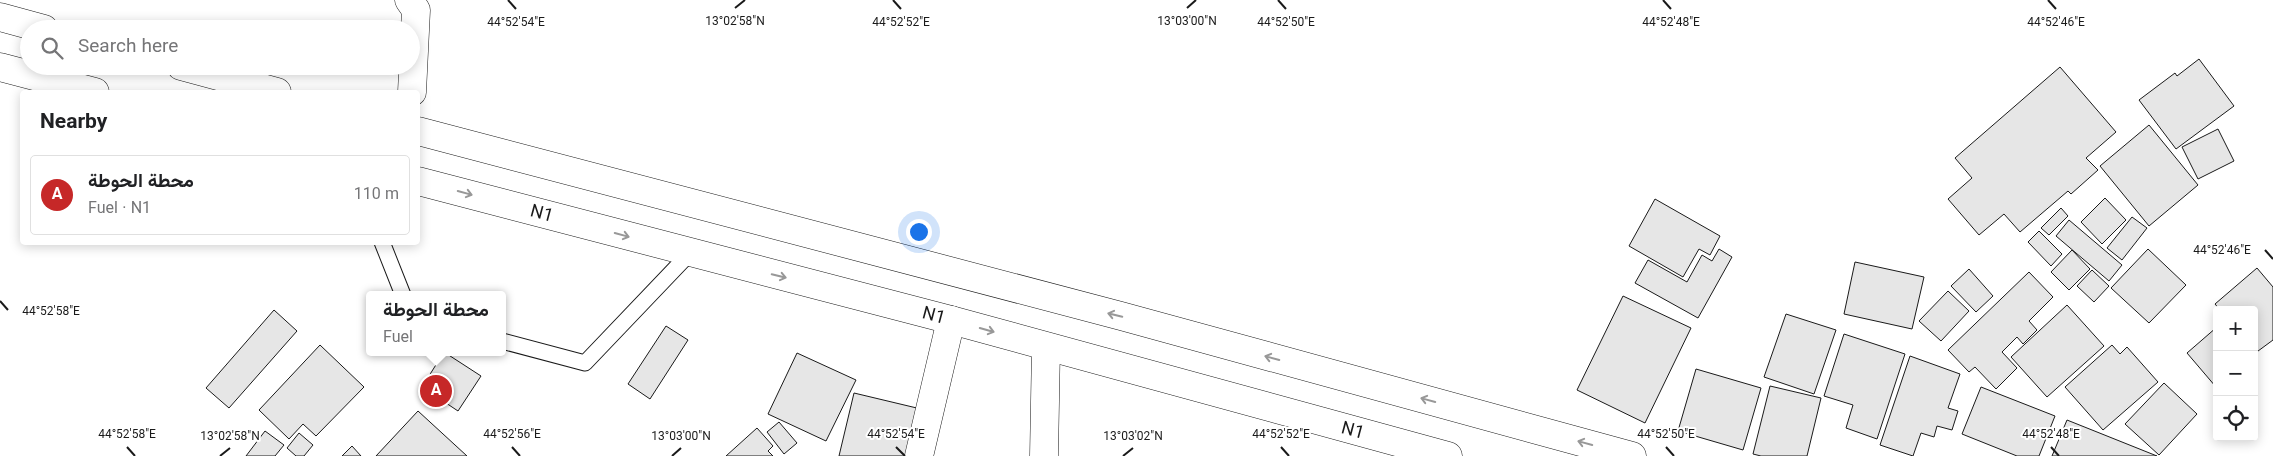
<!DOCTYPE html>
<meta charset="utf-8">
<style>
:root{--surface:#fff;--page:#f6f6f6;--text:#202124;--muted:#757577;--line:#e0e0e0;--accent:#c62828}
body{margin:0;font-family:Georgia,Vazirmatn,serif;background:var(--page);color:var(--text)}
.controls{position:absolute;right:15px;bottom:15px;display:grid;overflow:hidden;border-radius:5px;box-shadow:0 2px 12px #0003}
.controls button{width:45px;height:45px;display:grid;place-items:center;padding:0;border:0;border-bottom:1px solid var(--line);background:var(--surface);color:var(--text);font:25px sans-serif}
.you{position:absolute;left:918px;top:231px;width:18px;height:18px;margin:-12px;border:4px solid #fff;border-radius:50%;background:#1a73e8;box-shadow:0 0 0 8px #1a73e833}
.badge{display:grid;place-items:center;width:32px;height:32px;border-radius:50%;background:var(--accent);color:#fff;font-size:16px;font-weight:700}
.pin{position:absolute;translate:-50% -50%;border:2px solid #fff;box-shadow:0 1px 5px #0006}
.popup{position:absolute;left:366px;top:291px;width:140px;height:65px;box-sizing:border-box;display:grid;place-content:center;border-radius:5px;background:var(--surface);filter:drop-shadow(0 1px 4px #0005);font-size:16px;white-space:nowrap;color:var(--muted)}
.popup b{font-size:19px;color:var(--text)}
.popup::after{content:'';position:absolute;left:50%;top:100%;margin-left:-10px;border:10px solid transparent;border-top-color:var(--surface)}
.list{margin:0;padding:0;list-style:none}
h2{display:flex;justify-content:space-between;align-items:center;height:65px;margin:0;padding:0 20px;font-size:21px}
h2 small{font-size:16px;font-weight:400;color:var(--muted)}
.list li{display:grid;grid-template-columns:32px 1fr auto;gap:15px;align-items:center;box-sizing:border-box;height:80px;margin:0 10px 10px;padding:0 10px;border:1px solid var(--line);border-radius:5px}
.list b{display:block;font-size:19px;white-space:nowrap}
.list p{margin:0;font-size:16px;white-space:nowrap;color:var(--muted)}
.list em{font-size:16px;font-style:normal;color:var(--muted)}
.icon{flex:none;width:28px;height:28px;fill:none;stroke:currentColor;stroke-width:2;stroke-linecap:round;stroke-linejoin:round}
.map{position:relative;flex:none;width:2273px;height:456px;overflow:hidden}
.search{position:absolute;background:var(--surface);box-shadow:0 2px 12px #0003;left:20px;top:20px;width:400px;height:55px;display:flex;align-items:center;gap:12px;box-sizing:border-box;padding:0 18px;border-radius:28px;color:var(--muted);font-size:19px}
.panel{position:absolute;background:var(--surface);box-shadow:0 2px 12px #0003;left:20px;top:90px;width:400px;height:155px;border-radius:5px}
.map>svg:first-child{display:block}
</style>
<div class="map">
<svg width="2273" height="456" viewBox="0 0 2273 456">
<rect width="100%" height="100%" fill="#fff"/>
<path fill="#e6e6e6" stroke="#1a1a1a" d="M2199 59 2234 106 2176 149 2139 100 2175 73 2177 76Z
M2060 67 2116 132 2086 158 2098 170 2071 194 2068 191 2020 232 2004 214 1979 235 1948 199 1972 178 1955 158Z
M2149 125 2198 185 2149 226 2100 166Z
M2218 129 2234 161 2198 179 2182 147Z
M2105 198 2126 220 2102 244 2081 222Z
M1655 199 1720 236 1710 255 1699 249 1683 277 1629 246Z
M2061 208 2068 216 2049 235 2041 228Z
M2132 217 2147 228 2122 260 2107 248Z
M2069 220 2122 265 2109 281 2056 236Z
M2039 231 2062 254 2051 266 2028 242Z
M1719 249 1732 257 1698 318 1635 283 1648 260 1687 282 1702 255 1712 261Z
M2148 249 2186 285 2149 323 2111 288Z
M2072 250 2090 269 2069 290 2051 272Z
M1855 262 1924 277 1912 329 1844 314Z
M2257 268 2273 287V340L2254 354V310H2220L2215 304Z
M1969 269 1993 296 1976 312 1951 286Z
M2092 270 2109 286 2094 302 2077 286Z
M2029 272 2053 297 2029 321 2037 330 2023 344 2017 337 2002 352 2017 368 1996 389 1975 367 1969 372 1948 350Z
M1948 291 1969 311 1941 341 1919 321Z
M1623 296 1691 328 1645 423 1577 390Z
M2067 305 2104 346 2047 397 2011 357Z
M274 310 297 331 229 408 206 388Z
M1786 314 1836 330 1814 394 1764 377Z
M666 326 688 340 650 399 628 384Z
M2217 327V387H2216L2187 353Z
M1844 334 1905 354 1877 439 1846 428 1853 405 1824 396Z
M320 345 364 387 316 436 303 424 289 439 259 410Z
M2112 345 2120 354 2127 347 2158 382 2103 430 2065 387Z
M444 352 481 376 458 411 422 387Z
M797 353 856 380 826 441 768 414Z
M1910 356 1960 374 1948 408 1958 411 1952 430 1937 426 1934 437 1921 433 1913 456 1880 445Z
M1696 369 1761 388 1743 450 1678 431Z
M2164 383 2197 414 2159 455 2125 424Z
M1770 386 1821 398 1807 456H1761L1753 454Z
M1981 387 2055 416 2039 456H2017L1962 434Z
M854 393 921 409 910 456H839Z
M418 411 467 456H376Z
M2067 420 2157 456H2052Z
M779 422 797 443 784 454 767 432Z
M757 428 773 446 768 451 773 456H726Z
M265 431 284 445 275 456H246Z
M299 433 313 445 304 456H296L287 448Z
M352 446 361 456H342Z"/>
<g fill="none" stroke-linecap="round" stroke-linejoin="round">
<defs>
<path id="lane" d="M382 242 403 295
M502 341 585 363 690 253"/>
<path id="street" d="M409 0 416 10 412 92
M919 456 951 320
M1044 456 1046 347"/>
<path id="highway" d="M0 17 44 29
M181 66 277 92
M0 67 95 92
M418 131 1121 316 1632 456
M418 181 951 320 1448 456"/>
</defs>
<use href="#lane" stroke="#1a1a1a" stroke-width="17"/>
<use href="#street" stroke="#1a1a1a" stroke-width="29"/>
<use href="#highway" stroke="#1a1a1a" stroke-width="29"/>
<use href="#lane" stroke="#fff" stroke-width="15"/>
<use href="#street" stroke="#fff" stroke-width="28"/>
<use href="#highway" stroke="#fff" stroke-width="28"/>
</g>
<defs><path id="oneway-shaft" d="M-6 0H5M1.5-3L5.5 0L1.5 3" fill="none" stroke-width="1.6" stroke-linecap="round" stroke-linejoin="round" transform="scale(1.25)"/></defs>
<g stroke="#989898">
<use href="#oneway-shaft" transform="translate(465 193) rotate(15)"/>
<use href="#oneway-shaft" transform="translate(622 235) rotate(15)"/>
<use href="#oneway-shaft" transform="translate(779 276) rotate(14)"/>
<use href="#oneway-shaft" transform="translate(1115 315) rotate(-166)"/>
<use href="#oneway-shaft" transform="translate(987 330) rotate(16)"/>
<use href="#oneway-shaft" transform="translate(1272 358) rotate(-165)"/>
<use href="#oneway-shaft" transform="translate(1428 400) rotate(-165)"/>
<use href="#oneway-shaft" transform="translate(1585 443) rotate(-165)"/>
</g>
<path fill="none" stroke="#1a1a1a" stroke-width="2" d="M508 0 516 9M893 0 901 9M1278 0 1286 9M1663 0 1671 9M2048 0 2056 9M735 8 745 0M1187 8 1196 0M2265 250 2273 259M0 301 8 310M127 447 135 456M512 447 520 456M896 447 905 456M1281 447 1289 456M1666 447 1674 456M2051 447 2059 456M220 456 230 448M672 456 681 448M1123 456 1133 448"/>
<g text-anchor="middle" stroke-width="4" stroke-linejoin="round" paint-order="stroke">
<g font-size="18" fill="#1a1a1a" stroke="#fff">
<text transform="translate(542 213) rotate(15)" y="6">N1</text>
<text transform="translate(934 315) rotate(15)" y="6">N1</text>
<text transform="translate(1353 430) rotate(15)" y="6">N1</text>
</g>
</g>
<g font-size="12" text-anchor="middle" fill="#1a1a1a" stroke="#fff" stroke-width="4" stroke-linejoin="round" paint-order="stroke">
<text x="735" y="25">13°02'58"N</text>
<text x="1187" y="25">13°03'00"N</text>
<text x="516" y="26">44°52'54"E</text>
<text x="901" y="26">44°52'52"E</text>
<text x="1286" y="26">44°52'50"E</text>
<text x="1671" y="26">44°52'48"E</text>
<text x="2056" y="26">44°52'46"E</text>
<text x="2222" y="254">44°52'46"E</text>
<text x="51" y="315">44°52'58"E</text>
<text x="127" y="438">44°52'58"E</text>
<text x="512" y="438">44°52'56"E</text>
<text x="896" y="438">44°52'54"E</text>
<text x="1281" y="438">44°52'52"E</text>
<text x="1666" y="438">44°52'50"E</text>
<text x="2051" y="438">44°52'48"E</text>
<text x="230" y="440">13°02'58"N</text>
<text x="681" y="440">13°03'00"N</text>
<text x="1133" y="440">13°03'02"N</text>
</g>
</svg>
<div class="controls">
<button>+</button>
<button>−</button>
<button><svg class="icon" aria-label="locate" viewBox="0 0 24 24"><circle cx="12" cy="12" r="6"/><path d="M12 2v4M12 18v4M2 12h4M18 12h4"/></svg></button>
</div>
<div class="you"></div>
<div class="pin badge" style="left:436px;top:391px">A</div>
<div class="popup"><b>محطة الحوطة</b>Fuel</div>
<div class="search"><svg class="icon" aria-label="search" viewBox="0 0 24 24"><circle cx="10" cy="10" r="6"/><path d="M15 15l6 6"/></svg>Search here</div>
<section class="panel">
<h2>Nearby<small></small></h2>
<ul class="list">
<li><span class="badge">A</span><div><b>محطة الحوطة</b><p>Fuel · N1</p></div><em>110 m</em></li>
</ul>
</section>
</div>
